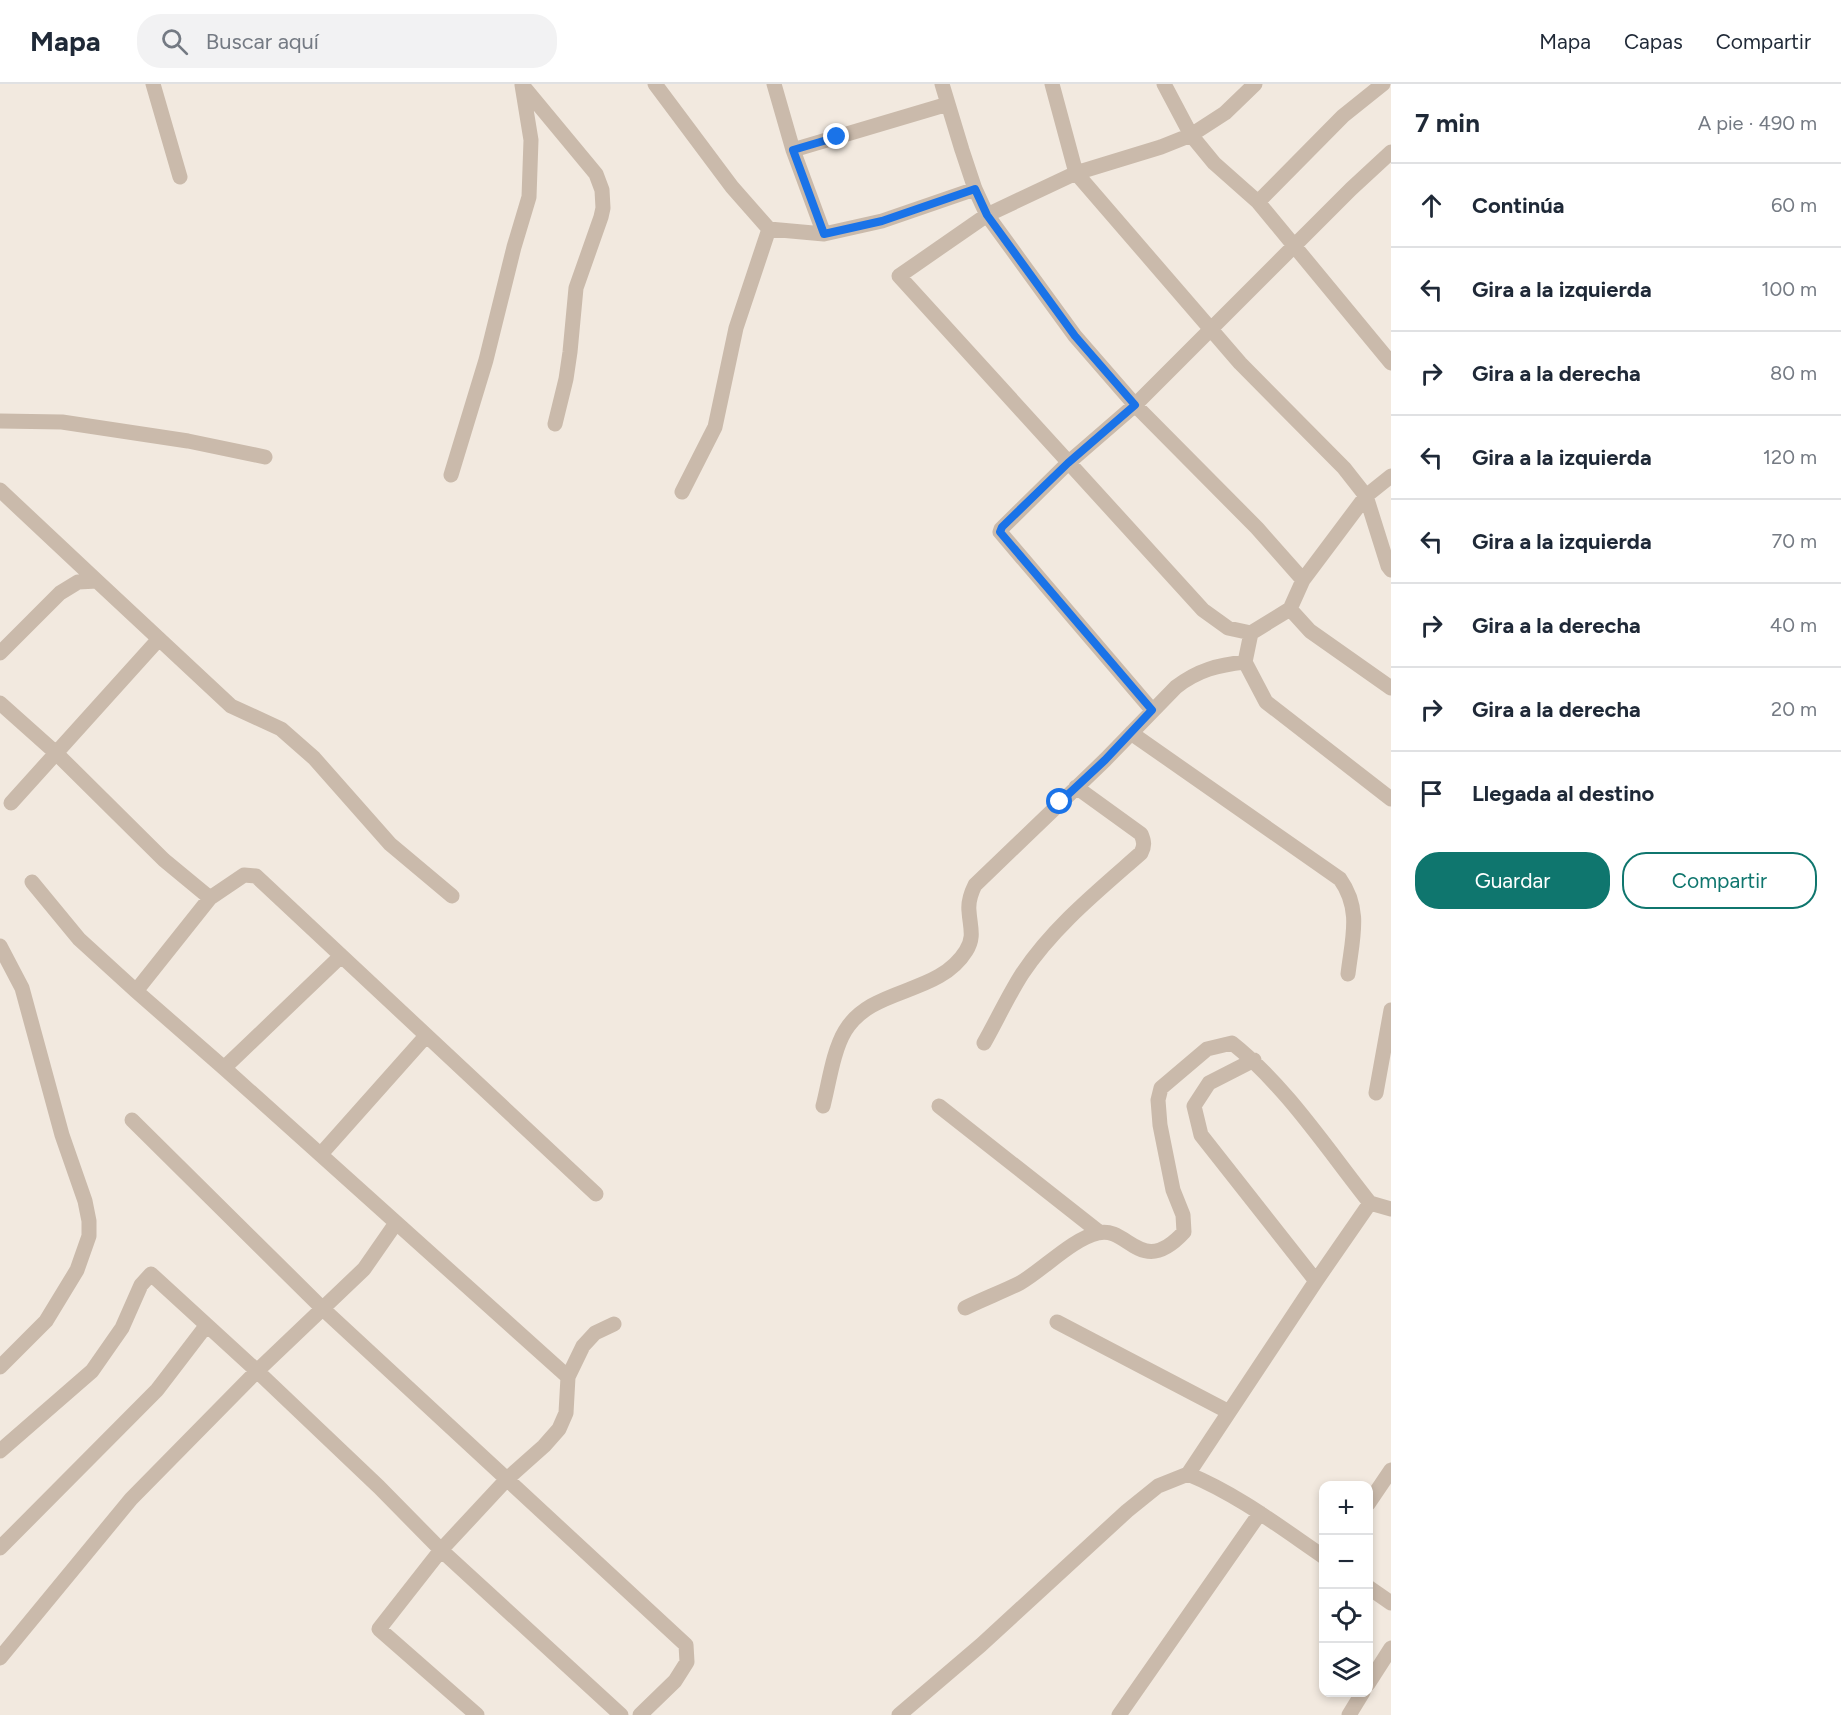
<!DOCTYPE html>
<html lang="es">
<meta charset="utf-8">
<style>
:root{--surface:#fff;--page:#f2f2f3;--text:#1f2937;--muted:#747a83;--line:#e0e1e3;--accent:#0f766e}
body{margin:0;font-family:Figtree,sans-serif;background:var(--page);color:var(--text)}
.controls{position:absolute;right:18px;bottom:18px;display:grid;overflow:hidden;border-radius:12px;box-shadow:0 3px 9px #0003}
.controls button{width:54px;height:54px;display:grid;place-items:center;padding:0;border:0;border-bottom:2px solid var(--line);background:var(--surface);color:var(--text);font:30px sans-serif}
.stop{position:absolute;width:18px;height:18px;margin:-14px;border:4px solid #1a73e8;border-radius:50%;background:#fff}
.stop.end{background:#1a73e8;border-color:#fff;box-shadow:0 2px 6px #0008}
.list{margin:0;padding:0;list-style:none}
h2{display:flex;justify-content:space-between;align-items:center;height:78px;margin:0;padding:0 24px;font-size:26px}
h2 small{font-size:20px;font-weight:400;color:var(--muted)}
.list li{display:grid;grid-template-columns:39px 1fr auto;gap:18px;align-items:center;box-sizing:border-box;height:84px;padding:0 24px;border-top:2px solid var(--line)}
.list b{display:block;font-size:22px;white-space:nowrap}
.list em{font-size:20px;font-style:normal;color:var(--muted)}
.actions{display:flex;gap:12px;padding:18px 24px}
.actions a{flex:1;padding:14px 0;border:2px solid var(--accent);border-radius:24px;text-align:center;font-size:21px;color:var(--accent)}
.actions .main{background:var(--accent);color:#fff}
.icon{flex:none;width:33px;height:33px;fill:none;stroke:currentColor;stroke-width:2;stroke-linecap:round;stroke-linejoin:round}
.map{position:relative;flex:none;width:1391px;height:1631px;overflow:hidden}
header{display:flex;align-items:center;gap:36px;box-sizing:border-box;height:84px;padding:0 30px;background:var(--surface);border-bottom:2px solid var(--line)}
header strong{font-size:28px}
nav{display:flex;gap:33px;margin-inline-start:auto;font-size:21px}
.search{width:420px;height:54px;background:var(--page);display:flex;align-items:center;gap:15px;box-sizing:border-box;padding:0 21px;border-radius:24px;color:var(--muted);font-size:22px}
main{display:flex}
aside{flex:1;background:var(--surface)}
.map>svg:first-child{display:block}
</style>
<header>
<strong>Mapa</strong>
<div class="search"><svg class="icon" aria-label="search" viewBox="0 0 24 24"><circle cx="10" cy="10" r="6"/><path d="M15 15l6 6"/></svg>Buscar aquí</div>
<nav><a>Mapa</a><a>Capas</a><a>Compartir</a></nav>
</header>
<main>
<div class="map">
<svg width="1391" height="1631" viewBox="0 0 1391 1631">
<rect width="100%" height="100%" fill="#f2e9df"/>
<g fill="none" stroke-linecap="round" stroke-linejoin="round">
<path stroke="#cabaab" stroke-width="15" d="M153 0 180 93
M655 0 732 103 769 145 824 150
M774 0 793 66 824 150 882 137 975 105
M942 0 962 66 975 105 987 131 1075 252 1135 321 1257 444 1303 496
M1052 0 1076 89 1240 279 1344 384 1366 412 1388 482 1391 486
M1164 0 1191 51 1214 79 1258 118 1391 279
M523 2 596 90 602 106 603 124 601 133 576 204 570 268 566 295 555 340
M793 66 948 20
M1258 118 1343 32 1383 0
M0 337 62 338 188 357 265 373
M451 391 486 276 514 163 529 113 531 56 522 1
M1391 392 1366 412 1303 496 1290 525 1251 549 1245 578 1266 618 1391 715
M0 406 97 497
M682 408 715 343 736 244 769 145
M1290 525 1310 547 1391 604
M1251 549 1228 544 1203 526 899 192 987 131 1076 89 1161 63 1191 51 1225 29 1255 0
M0 569 60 509 78 498 97 497 231 622 281 645 314 674 390 760 452 812
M0 619 56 669 164 776 210 814
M1152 626 1000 448 1001 445 1068 379 1135 321 1351 105 1391 68
M1131 649 1340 795C1362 826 1352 855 1348 890
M11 719 158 556
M32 798 79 855 136 907 224 984 568 1293
M0 862 22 904 62 1051 85 1117 89 1137V1152L77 1186 46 1237 0 1283
M136 907 210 814 244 791 256 792 596 1110
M984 959C997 936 1008 912 1022 890 1053 843 1099 806 1141 769 1145 762 1144 757 1141 750L1076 703
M1254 976 1209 999 1194 1022 1201 1051 1316 1197
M224 984 341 872
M1376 1009 1391 926
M823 1022C829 999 833 967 845 947 872 902 938 912 966 867 975 853 970 843 969 827 968 818 971 809 975 801L1105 676 1176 603C1198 586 1218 581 1245 578
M939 1022 1099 1148
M132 1036 323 1225 686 1561 687 1578 675 1597 640 1631
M321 1070 426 952
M965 1224C983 1215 1002 1208 1020 1199 1044 1185 1072 1155 1098 1149 1128 1141 1141 1195 1184 1148L1183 1131 1173 1106 1160 1041 1158 1016 1161 1004 1207 965 1232 959C1286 1002 1327 1065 1370 1119L1391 1125
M1057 1238 1229 1328
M0 1367 92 1287 122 1244 141 1201 151 1190 257 1287 379 1403 441 1466 621 1631
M1188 1390C1237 1410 1280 1443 1324 1473
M1368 1420 1391 1386
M0 1464 157 1306 206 1242
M1368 1503 1391 1519
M0 1574 131 1415 257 1287 364 1185 396 1139
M1368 1600 1391 1564
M477 1631 379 1545 441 1466 507 1395 544 1362 559 1345 566 1329 568 1293 583 1262 595 1249 614 1240
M899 1631 981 1561 1127 1427 1158 1402 1188 1390 1316 1197 1370 1119
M1119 1631 1260 1429
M1349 1631 1363 1608"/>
</g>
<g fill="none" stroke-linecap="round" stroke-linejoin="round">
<path stroke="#1a73e8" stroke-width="8" d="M837 53 793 66 824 150 882 137 975 105 987 131 1075 252 1135 321 1068 379 1002 443 1000 448 1152 626 1105 676 1060 718"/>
</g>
</svg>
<div class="controls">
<button>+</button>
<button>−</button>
<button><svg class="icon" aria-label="locate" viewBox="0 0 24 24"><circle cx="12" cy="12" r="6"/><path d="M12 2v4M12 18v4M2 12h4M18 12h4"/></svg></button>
<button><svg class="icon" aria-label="layers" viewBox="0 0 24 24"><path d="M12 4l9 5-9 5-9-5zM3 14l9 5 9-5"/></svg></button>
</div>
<div class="stop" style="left:1060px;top:718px"></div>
<div class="stop end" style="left:837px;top:53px"></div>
</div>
<aside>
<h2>7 min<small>A pie · 490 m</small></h2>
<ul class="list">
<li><svg class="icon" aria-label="ahead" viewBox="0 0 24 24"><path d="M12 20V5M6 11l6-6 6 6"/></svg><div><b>Continúa</b></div><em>60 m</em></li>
<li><svg class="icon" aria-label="left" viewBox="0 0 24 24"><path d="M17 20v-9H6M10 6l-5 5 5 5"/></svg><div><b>Gira a la izquierda</b></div><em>100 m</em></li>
<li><svg class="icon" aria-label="right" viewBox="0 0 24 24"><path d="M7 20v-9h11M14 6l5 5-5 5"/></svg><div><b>Gira a la derecha</b></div><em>80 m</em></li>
<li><svg class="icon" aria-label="left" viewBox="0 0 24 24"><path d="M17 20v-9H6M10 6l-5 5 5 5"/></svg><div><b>Gira a la izquierda</b></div><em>120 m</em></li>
<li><svg class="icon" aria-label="left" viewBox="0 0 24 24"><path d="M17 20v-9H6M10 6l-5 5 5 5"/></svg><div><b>Gira a la izquierda</b></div><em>70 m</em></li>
<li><svg class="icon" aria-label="right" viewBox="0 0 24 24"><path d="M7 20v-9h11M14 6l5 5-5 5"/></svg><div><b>Gira a la derecha</b></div><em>40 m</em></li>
<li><svg class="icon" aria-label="right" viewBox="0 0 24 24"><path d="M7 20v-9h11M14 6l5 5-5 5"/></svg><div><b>Gira a la derecha</b></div><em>20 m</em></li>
<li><svg class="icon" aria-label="arrive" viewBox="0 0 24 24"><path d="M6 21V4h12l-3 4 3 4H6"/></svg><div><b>Llegada al destino</b></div></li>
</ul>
<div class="actions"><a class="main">Guardar</a><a>Compartir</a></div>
</aside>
</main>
